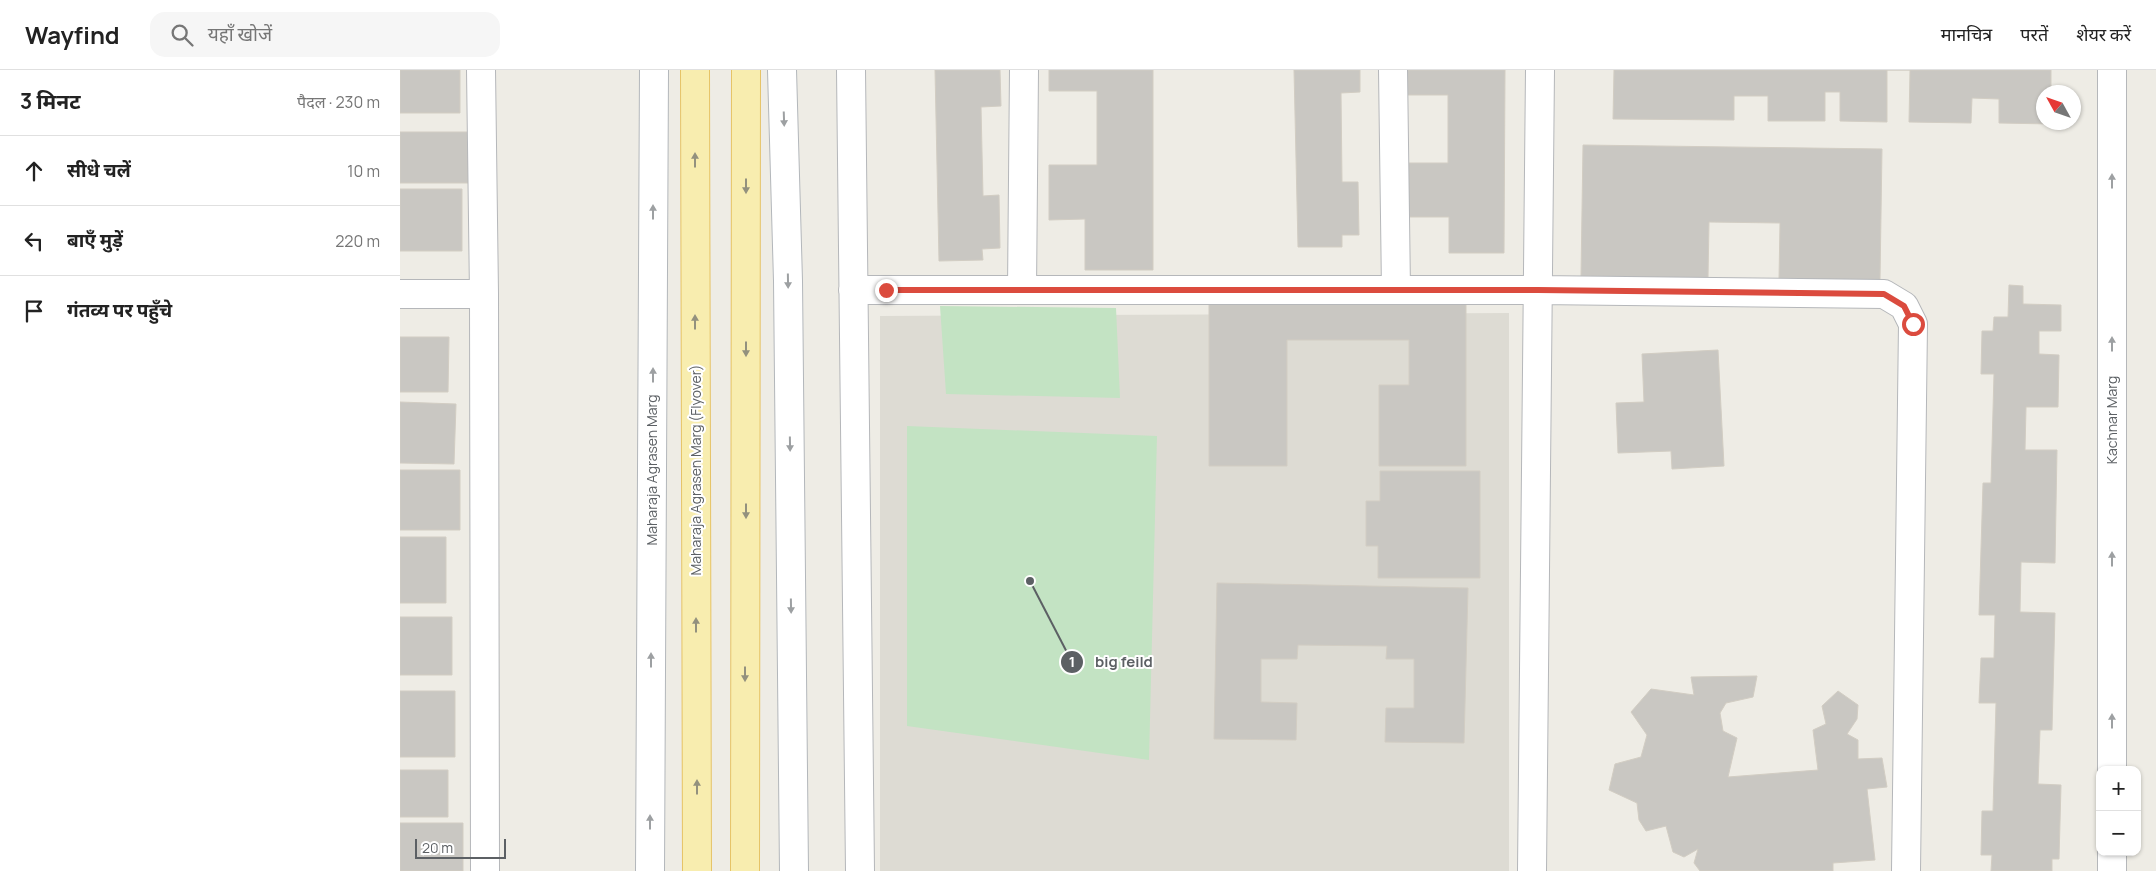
<!DOCTYPE html>
<html lang="hi">
<meta charset="utf-8">
<style>
:root{--surface:#fff;--page:#f6f6f6;--text:#222;--muted:#767676;--line:#e0e0e0}
body{margin:0;font-family:Manrope,"Noto Sans Devanagari",sans-serif;background:var(--page);color:var(--text)}
.controls{position:absolute;right:15px;bottom:15px;display:grid;overflow:hidden;border-radius:10px;box-shadow:0 1px 4px #0004}
.controls button{width:45px;height:45px;display:grid;place-items:center;padding:0;border:0;border-bottom:1px solid var(--line);background:var(--surface);color:var(--text);font:25px sans-serif}
.compass{position:absolute;left:1636px;top:15px;width:45px;height:45px;border-radius:50%;background:var(--surface);box-shadow:0 1px 4px #0004;rotate:310deg}
.scale{position:absolute;left:15px;bottom:12px;width:91px;box-sizing:border-box;padding-left:5px;border:2px solid #5c6064;border-top:0;font-size:14px;line-height:18px;white-space:nowrap;color:#5c6064;-webkit-text-stroke:4px #fff;paint-order:stroke}
.stop{position:absolute;width:15px;height:15px;margin:-11px;border:4px solid #db4b3e;border-radius:50%;background:#fff}
.stop.end{background:#db4b3e;border-color:#fff;box-shadow:0 1px 5px #0008}
.list{margin:0;padding:0;list-style:none}
h2{display:flex;justify-content:space-between;align-items:center;height:65px;margin:0;padding:0 20px;font-size:21px}
h2 small{font-size:16px;font-weight:400;color:var(--muted)}
.list li{display:grid;grid-template-columns:32px 1fr auto;gap:15px;align-items:center;box-sizing:border-box;height:70px;padding:0 20px;border-top:1px solid var(--line)}
.list b{display:block;font-size:19px;white-space:nowrap}
.list em{font-size:16px;font-style:normal;color:var(--muted)}
.icon{flex:none;width:28px;height:28px;fill:none;stroke:currentColor;stroke-width:2;stroke-linecap:round;stroke-linejoin:round}
.map{position:relative;flex:none;width:1756px;height:801px;overflow:hidden}
header{display:flex;align-items:center;gap:30px;box-sizing:border-box;height:70px;padding:0 25px;background:var(--surface);border-bottom:1px solid var(--line)}
header strong{font-size:24px}
nav{display:flex;gap:28px;margin-inline-start:auto;font-size:18px}
.search{width:350px;height:45px;background:var(--page);display:flex;align-items:center;gap:12px;box-sizing:border-box;padding:0 18px;border-radius:15px;color:var(--muted);font-size:19px}
main{display:flex}
aside{flex:1;background:var(--surface)}
.map>svg:first-child{display:block}
</style>
<header>
<strong>Wayfind</strong>
<div class="search"><svg class="icon" aria-label="search" viewBox="0 0 24 24"><circle cx="10" cy="10" r="6"/><path d="M15 15l6 6"/></svg>यहाँ खोजें</div>
<nav><a>मानचित्र</a><a>परतें</a><a>शेयर करें</a></nav>
</header>
<main>
<aside>
<h2>3 मिनट<small>पैदल · 230 m</small></h2>
<ul class="list">
<li><svg class="icon" aria-label="ahead" viewBox="0 0 24 24"><path d="M12 20V5M6 11l6-6 6 6"/></svg><div><b>सीधे चलें</b></div><em>10 m</em></li>
<li><svg class="icon" aria-label="left" viewBox="0 0 24 24"><path d="M17 20v-9H6M10 6l-5 5 5 5"/></svg><div><b>बाएँ मुड़ें</b></div><em>220 m</em></li>
<li><svg class="icon" aria-label="arrive" viewBox="0 0 24 24"><path d="M6 21V4h12l-3 4 3 4H6"/></svg><div><b>गंतव्य पर पहुँचे</b></div></li>
</ul>
</aside>
<div class="map">
<svg width="1756" height="801" viewBox="0 0 1756 801">
<rect width="100%" height="100%" fill="#eeece5"/>
<path fill="#dddbd3" d="M1109 243V801H480V246Z"/>
<path fill="#c3e3c3" d="M540 236 716 238 720 328 546 324Z
M507 356 757 366 749 690 507 656Z"/>
<path fill="#c9c7c2" stroke="#d2cdc3" d="M0 0H60V43H0Z
M535 0H600L601 36 581 37 583 126 599 125 600 178 582 179 583 190 539 191Z
M649 0H753V200H685V149L649 150V95H697V21H649Z
M894 0H960V22L941 23 942 112H958L959 165H942V177H898Z
M1001 0H1105L1104 183H1049V147H1007V93H1048V25H1001Z
M1214 0H1651V22H1644V52L1650 54 1599 53V29L1572 28 1571 53 1509 52 1510 0H1487V52L1440 51V22H1425V51H1368V26H1334V50L1213 49Z
M0 62H68V113H0Z
M1183 75 1482 79 1480 210 1379 209 1380 153 1309 152 1308 208 1181 206Z
M0 119H62V181H0Z
M1609 215 1623 216V234L1661 235V261H1639V284L1659 285 1658 337H1626L1625 380H1657L1655 493 1621 492 1620 542 1655 543 1652 660H1640L1638 714 1661 715 1659 789H1652V801H1591L1592 785H1581L1582 741H1593L1596 633H1579L1581 588H1594L1595 545H1579L1583 413H1591L1594 304H1581L1582 261H1593L1594 247H1608Z
M1066 228V396H979V315H1009V270H887V396H809V229Z
M0 267H49L48 322H0Z
M1318 280 1324 396 1272 399 1271 381 1218 383 1216 333 1244 332 1242 284Z
M0 332 56 334 54 394 0 393Z
M0 400H60V460H0Z
M980 401H1080V508H978V476H966V431H980Z
M0 467H46V533H0Z
M817 513 1068 518 1064 673 985 672 986 638H1014V589H986L987 576 898 575 897 589H861V632L897 633 896 670 814 669Z
M0 547H52V605H0Z
M1357 606 1353 627 1326 633 1320 643 1323 661 1337 668 1328 707 1418 700 1413 660 1426 654 1422 636 1438 621 1458 635 1457 649 1447 664 1458 670V689L1482 688 1487 717 1467 719 1475 790 1433 793V801H1300L1294 793 1298 779 1284 787 1273 782 1266 756 1246 761 1239 750 1237 733 1209 720 1215 694 1241 687 1247 665 1231 642 1251 619 1294 625 1291 607Z
M0 621H55V687H0Z
M0 700H48V747H0Z
M0 753H63V801H0Z"/>
<g fill="none" stroke-linecap="round" stroke-linejoin="round">
<defs>
<path id="minor" d="M81 0 84 224 85 801
M451 0 460 801
M993 0 996 220
M453 220H1138L1484 224 1504 236 1513 254 1506 801
M622 220 624 0
M0 224H84
M1132 801 1140 0"/>
<path id="tertiary" d="M1712 0V700
M1712 782V801"/>
<path id="secondary" d="M382 0 388 211 394 801
M250 801 254 0"/>
<path id="primary" d="M295 0 297 801
M345 801 346 0"/>
</defs>
<use href="#minor" stroke="#b5b7ba" stroke-width="30"/>
<use href="#tertiary" stroke="#b5b7ba" stroke-width="30"/>
<use href="#secondary" stroke="#b3b7bb" stroke-width="30"/>
<use href="#primary" stroke="#e6c366" stroke-width="30"/>
<use href="#minor" stroke="#fff" stroke-width="28"/>
<use href="#tertiary" stroke="#fff" stroke-width="28"/>
<use href="#secondary" stroke="#fff" stroke-width="28"/>
<use href="#primary" stroke="#f8edaf" stroke-width="28"/>
</g>
<defs><path id="oneway-solid" d="M-6-.8H1V-3.2L6.5 0L1 3.2V.8H-6Z" transform="scale(1.25)"/></defs>
<g fill="#9da0a2">
<use href="#oneway-solid" transform="translate(384 49) rotate(88)"/>
<use href="#oneway-solid" transform="translate(1712 111) rotate(-90)"/>
<use href="#oneway-solid" transform="translate(253 142) rotate(-90)"/>
<use href="#oneway-solid" transform="translate(388 211) rotate(89)"/>
<use href="#oneway-solid" transform="translate(1712 274) rotate(-90)"/>
<use href="#oneway-solid" transform="translate(253 305) rotate(-90)"/>
<use href="#oneway-solid" transform="translate(390 374) rotate(89)"/>
<use href="#oneway-solid" transform="translate(1712 489) rotate(-90)"/>
<use href="#oneway-solid" transform="translate(391 536) rotate(89)"/>
<use href="#oneway-solid" transform="translate(251 590) rotate(-90)"/>
<use href="#oneway-solid" transform="translate(1712 651) rotate(-90)"/>
<use href="#oneway-solid" transform="translate(250 752) rotate(-90)"/>
</g>
<g fill="#93917e">
<use href="#oneway-solid" transform="translate(295 90) rotate(-90)"/>
<use href="#oneway-solid" transform="translate(346 116) rotate(90)"/>
<use href="#oneway-solid" transform="translate(295 252) rotate(-90)"/>
<use href="#oneway-solid" transform="translate(346 279) rotate(90)"/>
<use href="#oneway-solid" transform="translate(346 441) rotate(90)"/>
<use href="#oneway-solid" transform="translate(296 555) rotate(-90)"/>
<use href="#oneway-solid" transform="translate(345 604) rotate(90)"/>
<use href="#oneway-solid" transform="translate(297 717) rotate(-90)"/>
</g>
<g fill="none" stroke-linecap="round" stroke-linejoin="round">
<path stroke="#db4b3e" stroke-width="6" d="M486 220H1138L1484 224 1504 236 1513 254"/>
</g>
<g text-anchor="middle" stroke-width="4" stroke-linejoin="round" paint-order="stroke">
<g font-size="14" fill="#5c6064" stroke="#fff">
<text transform="translate(1712 350) rotate(-90)" y="5">Kachnar Marg</text>
<text transform="translate(252 400) rotate(-90)" y="5">Maharaja Agrasen Marg</text>
<text transform="translate(296 400) rotate(-90)" y="5">Maharaja Agrasen Marg (Flyover)</text>
</g>
</g>
<path fill="none" stroke="#5c6064" stroke-width="2" d="M630 511L672 592"/>
<g fill="#5c6064" stroke="#fff" stroke-width="2">
<circle cx="630" cy="511" r="5"/>
<circle cx="672" cy="592" r="12"/>
</g>
<g font-size="15" text-anchor="middle" font-weight="bold" fill="#fff">
<text x="672" y="597">1</text>
</g>
<g font-size="15" text-anchor="middle" font-weight="bold" fill="#5c6064" stroke="#fff" stroke-width="4" stroke-linejoin="round" paint-order="stroke">
<text x="724" y="597">big feild</text>
</g>
</svg>
<div class="controls">
<button>+</button>
<button>−</button>
</div>
<svg class="compass" viewBox="-18 -18 36 36"><path d="M0-13l5 13h-10z" fill="#e53935"/><path d="M0 13l5-13h-10z" fill="#767676"/></svg>
<div class="scale">20 m</div>
<div class="stop" style="left:1513px;top:254px"></div>
<div class="stop end" style="left:486px;top:220px"></div>
</div>
</main>
